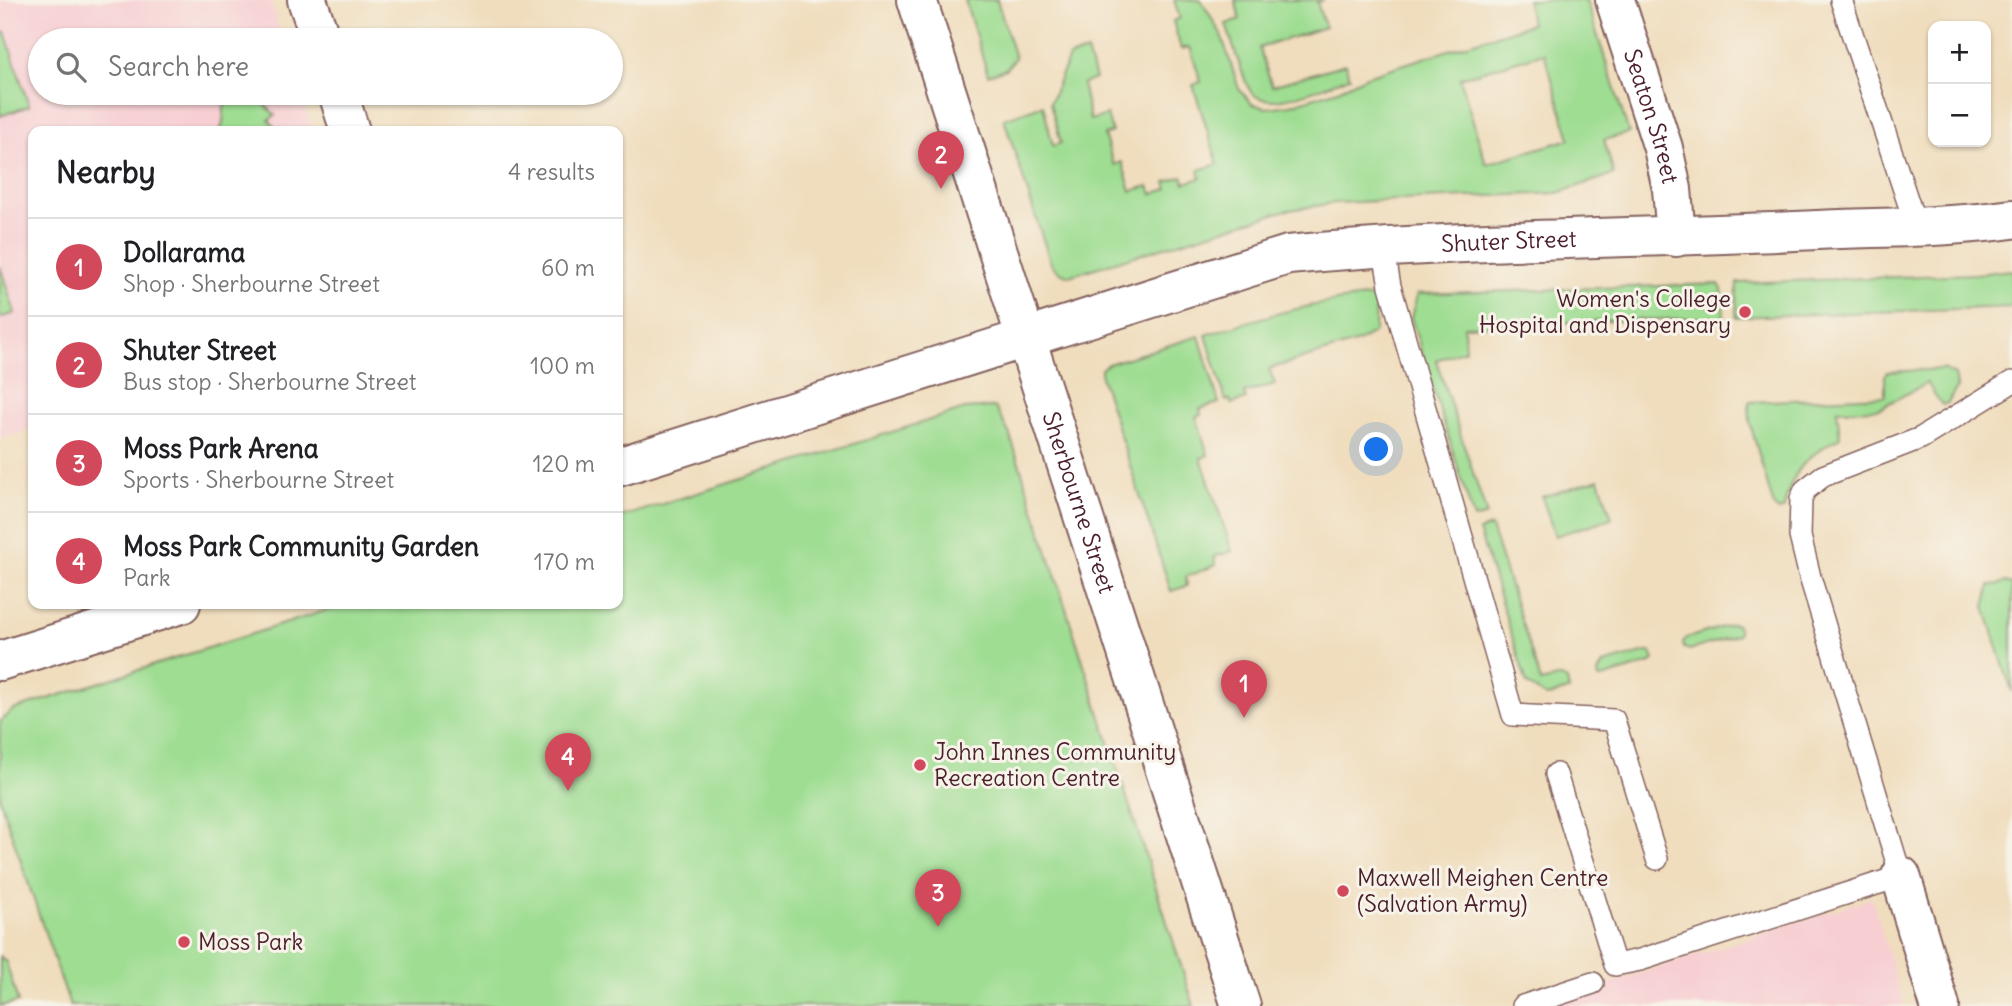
<!DOCTYPE html>
<meta charset="utf-8">
<style>
:root{--surface:#fff;--page:#f2f2f2;--text:#202124;--muted:#757577;--line:#e0e0e0;--accent:#d1495b}
body{margin:0;font-family:Delius,sans-serif;background:var(--page);color:var(--text)}
.controls{position:absolute;right:21px;top:21px;display:grid;overflow:hidden;border-radius:14px;box-shadow:0 2px 5px #0004}
.controls button{width:63px;height:63px;display:grid;place-items:center;padding:0;border:0;border-bottom:2px solid var(--line);background:var(--surface);color:var(--text);font:35px sans-serif}
.you{position:absolute;left:1377px;top:450px;width:24px;height:24px;margin:-18px;border:5px solid #fff;border-radius:50%;background:#1a73e8;box-shadow:0 0 0 10px #1a73e833}
.badge{display:grid;place-items:center;width:46px;height:46px;border-radius:50%;background:var(--accent);color:#fff;font-size:23px;font-weight:700}
.pin{position:absolute;translate:-50% -58px;filter:drop-shadow(0 2px 4px #0008)}
.pin::after{content:'';position:absolute;top:37px;width:24px;height:21px;background:inherit;clip-path:polygon(0 0,100% 0,50% 100%)}
.list{margin:0;padding:0;list-style:none}
h2{display:flex;justify-content:space-between;align-items:center;height:91px;margin:0;padding:0 28px;font-size:30px}
h2 small{font-size:23px;font-weight:400;color:var(--muted)}
.list li{display:grid;grid-template-columns:46px 1fr auto;gap:21px;align-items:center;box-sizing:border-box;height:98px;padding:0 28px;border-top:2px solid var(--line)}
.list b{display:block;font-size:26px;white-space:nowrap}
.list p{margin:0;font-size:23px;white-space:nowrap;color:var(--muted)}
.list em{font-size:23px;font-style:normal;color:var(--muted)}
.icon{flex:none;width:38px;height:38px;fill:none;stroke:currentColor;stroke-width:2;stroke-linecap:round;stroke-linejoin:round}
.map{position:relative;flex:none;width:2012px;height:1006px;overflow:hidden}
.search{position:absolute;background:var(--surface);box-shadow:0 2px 5px #0004;left:28px;top:28px;width:595px;height:77px;display:flex;align-items:center;gap:18px;box-sizing:border-box;padding:0 24px;border-radius:38px;color:var(--muted);font-size:26px}
.panel{position:absolute;background:var(--surface);box-shadow:0 2px 5px #0004;left:28px;top:126px;width:595px;height:483px;border-radius:14px}
.map>svg:first-child{display:block}
</style>
<div class="map">
<svg width="2012" height="1006" viewBox="0 0 2012 1006">
<rect width="100%" height="100%" fill="#f7f3e8"/>
<filter id="ink" filterUnits="userSpaceOnUse"><feTurbulence type="fractalNoise" baseFrequency=".0143" numOctaves="2"/><feDisplacementMap in="SourceGraphic" scale="14" xChannelSelector="R" yChannelSelector="G"/><feConvolveMatrix kernelMatrix="1 2 1 2 8 2 1 2 1" color-interpolation-filters="sRGB"/></filter>
<filter id="wash" filterUnits="userSpaceOnUse"><feTurbulence type="fractalNoise" baseFrequency=".00686" numOctaves="4" result="noise"/><feDisplacementMap in="SourceGraphic" scale="28" xChannelSelector="R" yChannelSelector="G"/><feGaussianBlur stdDeviation="1.57" result="paint"/><feColorMatrix in="noise" values="0 0 0 0 0 0 0 0 0 0 0 0 0 0 0 0 0 1.4 0 .05"/><feComposite in="paint" operator="in"/></filter>
<g filter="url(#wash)">
<rect width="100%" height="100%" fill="#f0ddbd"/>
<path fill="#f7cfd3" d="M0 0H270L283 40H40V93H300L313 131H33V429L0 439Z
M1872 898 1904 1006H1539Z"/>
<path fill="#9edd92" stroke="#747e5e" stroke-width="2" fill-rule="evenodd" d="M965 0H997L1015 58 1006 69 988 75Z
M1174 0H1201L1221 34 1239 89 1252 104 1266 108 1290 105 1338 90 1367 76 1531 24 1527 0H1586L1629 133 1604 140 1614 174 1558 193 1335 203 1283 211 1069 276 1058 271 1051 264 1004 119 1043 105 1053 146 1061 143 1050 103 1069 57 1087 51 1095 79 1082 84 1090 120 1107 115 1112 132 1104 135 1114 165 1122 162 1131 191 1149 186 1152 194 1168 189 1166 182 1182 176 1185 183 1201 178 1199 170 1218 164 1193 85 1201 82 1190 47 1181 49 1173 21 1180 18ZM1544 53 1570 139 1486 164 1460 78Z
M1235 0H1324L1317 2 1325 27 1259 48 1272 86 1345 64 1350 77C1328 84 1268 114 1251 92 1244 82 1231 39 1226 24L1240 19Z
M5 32 29 106 0 116V34Z
M225 93C255 93 254 93 275 115L269 120 278 131H220L223 123Z
M0 266 15 313 0 318Z
M2012 270V307L1736 317 1737 283 1975 274Z
M1719 284 1722 289 1724 317 1464 326 1465 350 1436 360 1487 515 1474 519 1411 318 1417 294Z
M1376 296 1375 332 1358 342 1269 369 1275 384 1244 393 1246 399 1231 404 1230 399 1226 401 1206 335C1261 317 1317 301 1376 296Z
M1199 336 1219 403 1200 409 1201 415 1196 416 1208 455 1201 458 1232 551 1214 557 1216 565 1186 577 1187 586 1171 591 1101 377V369L1108 364Z
M1943 369 1955 375 1957 387 1948 403 1942 405 1927 383 1878 409 1837 410 1840 437C1807 456 1791 470 1784 509L1779 511 1774 507 1750 423 1749 402 1885 396V376L1887 372Z
M995 407 1010 435 1194 1006H70L0 800V722L13 710 346 604H618V518L965 409Z
M1599 479 1612 518 1555 536 1542 497Z
M1491 527 1541 682 1561 677 1567 680 1569 690 1546 697 1527 684 1479 531Z
M2006 582 2012 585V692L1985 607 1990 586Z
M1732 624 1737 625 1739 632 1737 635 1690 650 1684 648 1683 642 1687 638Z
M1646 652H1651L1654 660 1651 663 1599 679 1598 673 1603 664Z
M0 956 6 962 18 1002 0 1006Z"/>
</g>
<g filter="url(#ink)">
<g fill="none" stroke-linecap="round" stroke-linejoin="round">
<defs>
<path id="service" d="M1841 0 1916 226
M1383 246 1390 286 1513 715 1614 720 1657 859
M1556 774 1615 965 1640 960 1901 876 1810 577 1800 536 1801 499 1805 490 1823 476 1921 438 2012 382
M1523 1006 1593 983"/>
<g id="minor">
<path d="M307 0 321 40"/>
<path id="s1" d="M1615 0 1663 148 1672 189 1676 237"/>
<path d="M338 93 350 131"/>
<path d="M1901 876 1940 1006"/>
</g>
<g id="tertiary">
<path id="s2" d="M917 0 1241 1006"/>
<path id="s3" d="M618 467 1288 255C1464 238 1641 239 1817 230 1881 227 1948 228 2012 219"/>
<path d="M0 661 181 604"/>
</g>
</defs>
<use href="#service" stroke="#84625e" stroke-width="24"/>
<use href="#minor" stroke="#84625e" stroke-width="42"/>
<use href="#tertiary" stroke="#84625e" stroke-width="42"/>
<use href="#service" stroke="#fff" stroke-width="21"/>
<use href="#minor" stroke="#fff" stroke-width="38"/>
<use href="#tertiary" stroke="#fff" stroke-width="38"/>
</g>
</g>
<g fill="#d1495b" stroke="#f7f3e8" stroke-width="2.5">
<circle cx="1745" cy="312" r="7"/>
<circle cx="920" cy="765" r="7"/>
<circle cx="1343" cy="891" r="7"/>
<circle cx="184" cy="942" r="7"/>
</g>
<g text-anchor="middle" stroke-width="6" stroke-linejoin="round" paint-order="stroke">
<g font-size="23" fill="#4a1f2b" stroke="#f7f3e8">
<text dy="8" stroke="none"><textPath href="#s1" startOffset="122">Seaton Street</textPath></text>
<text dy="8" stroke="none"><textPath href="#s3" startOffset="924">Shuter Street</textPath></text>
<text dy="8" stroke="none"><textPath href="#s2" startOffset="528">Sherbourne Street</textPath></text>
</g>
<g font-size="23" fill="#4a1f2b" stroke="#f7f3e8" text-anchor="start">
<text x="1731" y="307" text-anchor="end">Women's College<tspan x="1731" dy="26">Hospital and Dispensary</tspan></text>
<text x="934" y="760">John Innes Community<tspan x="934" dy="26">Recreation Centre</tspan></text>
<text x="1357" y="886">Maxwell Meighen Centre<tspan x="1357" dy="26">(Salvation Army)</tspan></text>
<text x="198" y="950">Moss Park</text>
</g>
</g>
</svg>
<div class="controls">
<button>+</button>
<button>−</button>
</div>
<div class="you"></div>
<div class="pin badge" style="left:1244px;top:718px">1</div>
<div class="pin badge" style="left:941px;top:189px">2</div>
<div class="pin badge" style="left:938px;top:927px">3</div>
<div class="pin badge" style="left:568px;top:791px">4</div>
<div class="search"><svg class="icon" aria-label="search" viewBox="0 0 24 24"><circle cx="10" cy="10" r="6"/><path d="M15 15l6 6"/></svg>Search here</div>
<section class="panel">
<h2>Nearby<small>4 results</small></h2>
<ul class="list">
<li><span class="badge">1</span><div><b>Dollarama</b><p>Shop · Sherbourne Street</p></div><em>60 m</em></li>
<li><span class="badge">2</span><div><b>Shuter Street</b><p>Bus stop · Sherbourne Street</p></div><em>100 m</em></li>
<li><span class="badge">3</span><div><b>Moss Park Arena</b><p>Sports · Sherbourne Street</p></div><em>120 m</em></li>
<li><span class="badge">4</span><div><b>Moss Park Community Garden</b><p>Park</p></div><em>170 m</em></li>
</ul>
</section>
</div>
